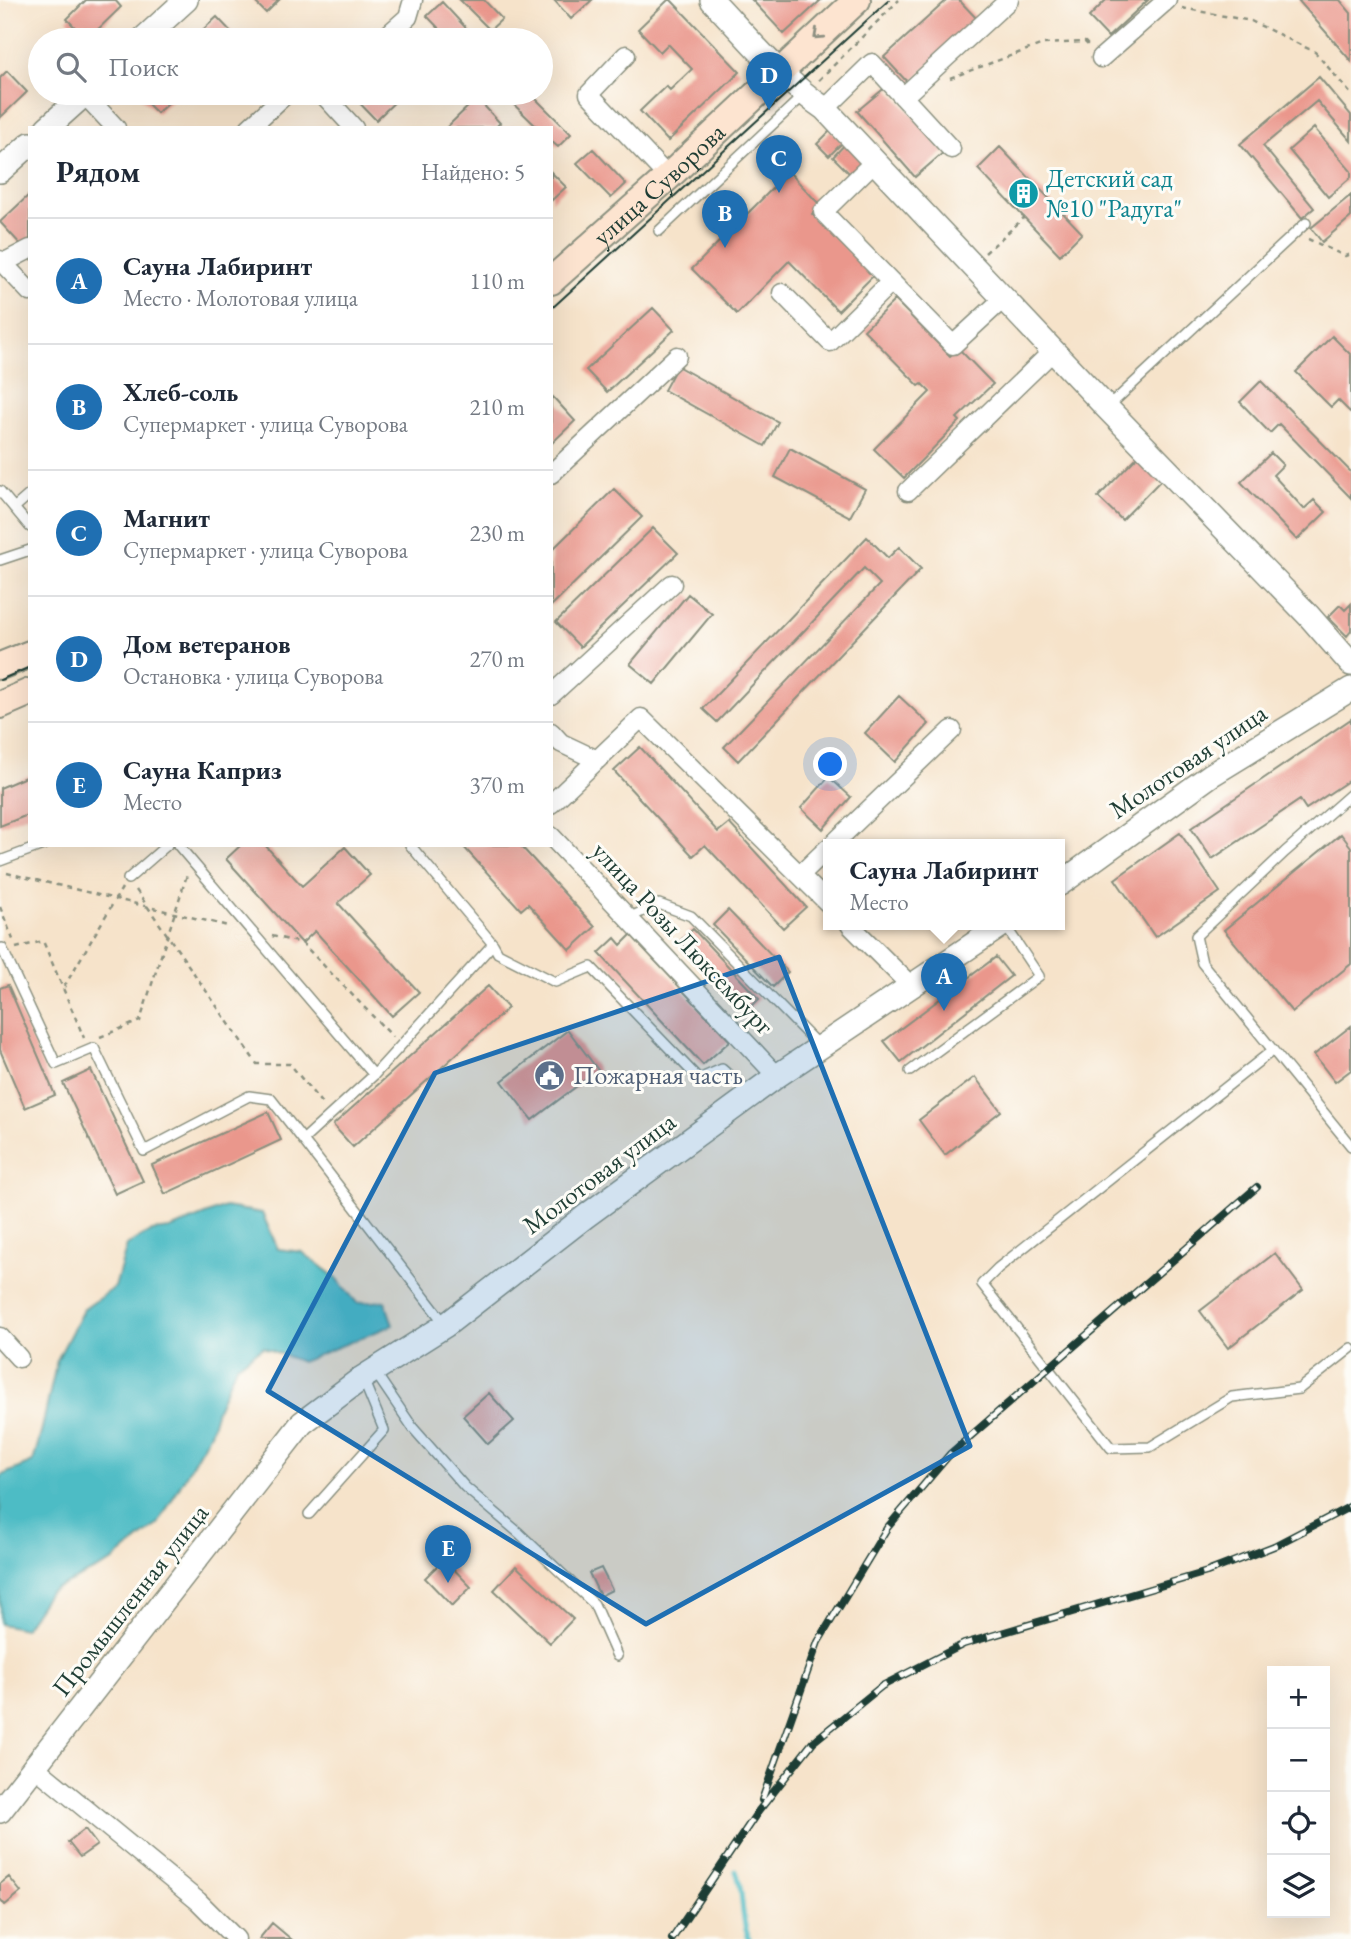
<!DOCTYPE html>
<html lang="ru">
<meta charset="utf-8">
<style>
:root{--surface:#fff;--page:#f6f6f7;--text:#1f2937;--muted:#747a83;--line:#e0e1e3;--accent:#1f6fb2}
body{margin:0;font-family:"EB Garamond",serif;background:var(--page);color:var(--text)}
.controls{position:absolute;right:21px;bottom:21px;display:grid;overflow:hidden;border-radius:0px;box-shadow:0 7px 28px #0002}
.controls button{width:63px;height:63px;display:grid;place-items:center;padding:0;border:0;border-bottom:2px solid var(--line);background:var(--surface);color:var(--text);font:35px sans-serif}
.you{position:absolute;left:831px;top:765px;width:24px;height:24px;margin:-18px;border:5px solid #fff;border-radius:50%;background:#1a73e8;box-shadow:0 0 0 10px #1a73e833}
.badge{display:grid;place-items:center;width:46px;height:46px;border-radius:50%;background:var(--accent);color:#fff;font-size:23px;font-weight:700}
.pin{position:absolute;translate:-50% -58px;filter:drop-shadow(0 2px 4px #0008)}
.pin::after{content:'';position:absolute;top:37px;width:24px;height:21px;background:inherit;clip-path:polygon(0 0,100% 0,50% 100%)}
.popup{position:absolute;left:823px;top:839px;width:242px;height:91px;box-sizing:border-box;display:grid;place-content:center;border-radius:0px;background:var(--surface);filter:drop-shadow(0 2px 5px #0005);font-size:23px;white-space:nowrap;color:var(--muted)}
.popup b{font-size:26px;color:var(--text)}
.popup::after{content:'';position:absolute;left:50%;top:100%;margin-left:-14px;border:14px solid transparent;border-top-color:var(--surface)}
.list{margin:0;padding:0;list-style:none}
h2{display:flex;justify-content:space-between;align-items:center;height:91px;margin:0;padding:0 28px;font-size:30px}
h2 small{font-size:23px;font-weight:400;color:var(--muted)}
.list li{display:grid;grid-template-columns:46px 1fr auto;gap:21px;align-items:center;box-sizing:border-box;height:126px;padding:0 28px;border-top:2px solid var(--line)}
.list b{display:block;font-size:26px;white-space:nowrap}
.list p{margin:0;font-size:23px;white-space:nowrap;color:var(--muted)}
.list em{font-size:23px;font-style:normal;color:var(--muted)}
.icon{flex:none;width:38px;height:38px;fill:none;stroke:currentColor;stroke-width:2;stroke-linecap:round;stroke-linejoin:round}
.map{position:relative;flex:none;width:1351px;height:1939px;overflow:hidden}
.search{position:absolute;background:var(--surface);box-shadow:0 7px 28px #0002;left:28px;top:28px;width:525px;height:77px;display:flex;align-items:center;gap:18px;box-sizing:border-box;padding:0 24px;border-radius:38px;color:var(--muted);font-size:26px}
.panel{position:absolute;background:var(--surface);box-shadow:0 7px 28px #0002;left:28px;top:126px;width:525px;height:721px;border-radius:0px}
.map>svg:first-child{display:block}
</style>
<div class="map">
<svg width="1351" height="1939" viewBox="0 0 1351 1939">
<rect width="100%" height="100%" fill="#fdfcf7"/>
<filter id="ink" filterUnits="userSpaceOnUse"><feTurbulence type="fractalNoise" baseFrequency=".0143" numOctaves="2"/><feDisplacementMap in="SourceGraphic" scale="14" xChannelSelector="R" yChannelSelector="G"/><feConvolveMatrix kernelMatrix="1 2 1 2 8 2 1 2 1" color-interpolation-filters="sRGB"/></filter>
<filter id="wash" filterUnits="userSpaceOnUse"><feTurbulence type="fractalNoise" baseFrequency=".00686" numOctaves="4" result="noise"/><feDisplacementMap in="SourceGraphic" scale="28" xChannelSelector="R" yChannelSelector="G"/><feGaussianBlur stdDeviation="1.57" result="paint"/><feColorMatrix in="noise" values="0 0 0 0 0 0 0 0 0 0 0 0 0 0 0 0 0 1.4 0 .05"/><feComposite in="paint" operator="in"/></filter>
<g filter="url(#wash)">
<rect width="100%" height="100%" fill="#f6e3ca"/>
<path fill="#4ebcc5" stroke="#367c7c" stroke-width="2" d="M225 1207 262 1213 278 1249 302 1252 335 1277 357 1303 385 1301 393 1325 301 1362 263 1347 236 1366 217 1409 210 1433 158 1524 110 1563 49 1592 24 1629 0 1624V1476L33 1462 41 1433 57 1360 83 1310 115 1287 127 1245 152 1231 170 1229Z"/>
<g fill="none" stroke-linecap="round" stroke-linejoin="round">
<path stroke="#4ebcc5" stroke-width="5" d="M736 1871C745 1893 739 1914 749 1939"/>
</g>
<g id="blocks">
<path fill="#ea978c" d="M86 0H115L121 7 87 40 67 19Z
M253 0H279L266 13Z
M460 0H484L502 19 490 30Z
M554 0H592L571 19Z
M668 0H671L740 72 668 141 640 111 666 86 670 90 692 69 668 44 660 52 638 29Z
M752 0H821L784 34Z
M947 0H959L978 20 909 84 884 57Z
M1106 0H1148L1108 37 1089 17Z
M1298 0H1340L1351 13V61Z
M442 2 477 40H450L427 16Z
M217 17 238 39 236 40H200L196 36Z
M7 71 27 92 0 118V78Z
M1319 77 1351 115V141L1317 101 1263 146 1314 208 1302 218 1240 144Z
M887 86 944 152 915 177 857 111Z
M137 93H179L157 113Z
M350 93H404L376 120Z
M502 93H530L571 134 558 147 551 141V128H538Z
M477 98 500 123 495 128H446Z
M1314 128 1351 171V177L1328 197 1289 150Z
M831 130 843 142 829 156 817 144Z
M848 141 868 161 853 177 833 157Z
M1000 147 1082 233 1060 255 978 169Z
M593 149 626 184 611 198 577 163Z
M551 172 566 187 551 201Z
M789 172 820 205 812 214 873 276 838 311 789 261 737 314 692 269Z
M30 194V239L22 246 0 222Z
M1351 195V217L1322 242 1311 228Z
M895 300 950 356 958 348 993 384 957 418 960 421 904 478 874 449 930 392 922 384 919 386 864 330Z
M653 308 674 330 607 392 586 370Z
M1332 336 1351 355V413L1338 400 1331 407 1296 372Z
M677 366 778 422 765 446 664 390Z
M1261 381 1351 472V498L1279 424 1270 433 1240 402Z
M553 397 575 421 551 444V399Z
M790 448 865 489 850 517 775 477Z
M1271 453 1283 465 1273 475 1304 509 1314 500 1326 512 1297 540 1241 482Z
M1138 456 1161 480 1122 520 1098 497Z
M614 489 642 517 551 606V551Z
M653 528 678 553 580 647 556 622Z
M867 537 888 558 899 547 921 569 738 761 724 747 880 584 864 568 717 722 703 709Z
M688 594 712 614 654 684 630 664Z
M1351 604V631L1347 636 1328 617 1340 605 1345 610Z
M899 696 929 724 895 762 865 733Z
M1351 719V779L1306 809 1300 800 1212 859 1191 828Z
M640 747 718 832 729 823 806 907 783 928 705 845 693 856 614 771Z
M30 775V814L0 826V788Z
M829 777 851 797 823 829 801 808Z
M1180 833 1220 892 1155 937 1115 879Z
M1341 834 1351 847V964L1292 1012 1224 930Z
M241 845H265L302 886 345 847 370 875 338 903 419 992 392 1016 315 931 302 943 226 859Z
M462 845H520L595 927 570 950 528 904 521 910Z
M728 910 788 972 773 987 713 925Z
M693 929 759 999 747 1011 680 941Z
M631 935 730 1041 703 1065 599 953 615 938 621 945Z
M996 957 1011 976 901 1062 884 1041Z
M8 985 55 1095 25 1108 0 1050V988Z
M488 986 508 1008 353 1147 333 1125Z
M1351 1026V1070L1335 1082 1314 1055Z
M568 1030 598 1070 532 1120 502 1081Z
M91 1070 143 1181 115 1194 63 1083Z
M975 1077 1001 1111 945 1155 919 1120Z
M268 1112 281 1140 165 1194 152 1165Z
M1275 1253 1303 1290 1228 1348 1200 1311Z
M489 1393 514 1421 488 1444 463 1416Z
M444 1559 471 1587 452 1606 425 1578Z
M516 1566 573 1619 550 1643 494 1590Z
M601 1568 612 1590 600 1596 589 1573Z
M85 1829 97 1845 80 1857 68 1842Z
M9 1877 21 1892 5 1905 0 1899V1884Z
M272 1923 291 1939H259Z"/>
</g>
</g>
<g filter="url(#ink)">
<use href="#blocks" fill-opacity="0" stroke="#8a907f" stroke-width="2"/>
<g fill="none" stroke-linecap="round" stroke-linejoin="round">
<defs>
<path id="service" d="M659 231 804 95
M1108 407 1306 223
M0 491 30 527
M14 508 30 494
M0 560 30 550
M1351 794 1285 852 1196 936 1202 963 1351 1146
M178 845 374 1075
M410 845 493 944 374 1075 303 1140 445 1324
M0 861 43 845
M128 879 167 845
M628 918 659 904 691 916 819 1046
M493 944 498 953 555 982 591 967 699 1079 722 1069 750 1094
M0 949 2 948 56 1064 94 1048 144 1151 249 1096 271 1099 303 1140
M1273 1050 998 1268 982 1284 1111 1448 1150 1447 1232 1397 1299 1389 1351 1348
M910 1071 1039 976 1005 925
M375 1372 413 1428 465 1487 519 1533 594 1604 617 1656
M309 1514 384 1430 363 1379"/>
<path id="minor" d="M382 40 408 17 413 0
M626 55 589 94 668 177
M1101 58 1167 0
M322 93 354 128
M84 94 116 128
M903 97 1009 0
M825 109 872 63 951 149
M249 128 287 93
M875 161 823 212 953 345 1004 298
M0 260 30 292
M3 263 30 249
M782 293 830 342 891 282
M551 474 677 356
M908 491 1054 350
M551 695 672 584
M551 732 561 743 597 760
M551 804 641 718 828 903
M551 836 777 1076
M832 845 952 730
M800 875 828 848
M850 925 911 986
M0 1337 19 1358
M36 1768 198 1901 236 1939"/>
<path id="tertiary" d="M712 0C748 38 782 80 825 109L1107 408 1309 616 1351 664
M142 40 186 0
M47 128 86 93
M0 171 30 144
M1060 884 1211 775 1351 689
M0 1811 302 1423 362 1378 446 1325 586 1216 777 1076 1002 925"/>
<g id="secondary">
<path id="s1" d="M551 281 668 177 857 0"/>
<path d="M0 666 30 654"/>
<path d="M0 705 30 692"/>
</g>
</defs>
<use href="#service" stroke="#8a907f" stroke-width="12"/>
<use href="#minor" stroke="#8a907f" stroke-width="21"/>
<use href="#tertiary" stroke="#8a907f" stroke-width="26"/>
<use href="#secondary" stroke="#8a907f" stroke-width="30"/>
<path stroke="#8a907f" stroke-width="2.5" stroke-dasharray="5 5" stroke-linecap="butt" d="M1182 8 1251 21 1315 52 1351 94
M950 78 1043 44 1085 42 1089 46
M819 80 899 0
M1308 239 1345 256 1351 254
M985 253 1025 217
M7 873 228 926
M136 890 257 1064H290L323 1105
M0 907 14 942
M272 936 302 943 393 1037
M16 948 43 941 84 1038
M64 987 122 888
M100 1037 140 1021 187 875"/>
<use href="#service" stroke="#fff" stroke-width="9"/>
<use href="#minor" stroke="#fff" stroke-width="18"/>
<use href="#tertiary" stroke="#fff" stroke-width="23"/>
<use href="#secondary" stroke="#fde4d0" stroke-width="26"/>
<path stroke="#1f3d34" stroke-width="2" d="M551 309 889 0
M0 680 30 667"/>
<defs>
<path id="rail" d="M762 1800 818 1642 887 1528 950 1454 1257 1187
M672 1939 757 1813 813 1742 882 1686 964 1644 1207 1572 1274 1546 1351 1506"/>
</defs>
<use href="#rail" stroke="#1f3d34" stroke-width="8"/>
<use href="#rail" stroke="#fdfcf7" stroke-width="5" stroke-dasharray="16" stroke-linecap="butt"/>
</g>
<defs><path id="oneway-chevron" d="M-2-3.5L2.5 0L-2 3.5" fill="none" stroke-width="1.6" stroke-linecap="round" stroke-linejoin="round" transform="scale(1.75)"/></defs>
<use stroke="#8e9082" href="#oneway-chevron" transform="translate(818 35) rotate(138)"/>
</g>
<path fill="#1f6fb2" fill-opacity="0.2" stroke="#1f6fb2" stroke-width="5" stroke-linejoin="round" d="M779 957 970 1446 646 1624 268 1391 435 1073Z"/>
<defs>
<symbol id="building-disc" viewBox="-11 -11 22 22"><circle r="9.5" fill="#0f9aa8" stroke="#fdfcf7"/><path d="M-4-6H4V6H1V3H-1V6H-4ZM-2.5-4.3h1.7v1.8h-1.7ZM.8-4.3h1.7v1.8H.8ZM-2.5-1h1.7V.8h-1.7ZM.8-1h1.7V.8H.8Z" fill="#fff"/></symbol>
<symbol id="civic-disc" viewBox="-11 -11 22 22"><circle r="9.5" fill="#5c6f8a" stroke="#fdfcf7"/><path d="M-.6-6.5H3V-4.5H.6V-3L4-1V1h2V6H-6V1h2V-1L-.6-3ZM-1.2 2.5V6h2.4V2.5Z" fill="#fff"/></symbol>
</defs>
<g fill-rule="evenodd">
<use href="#building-disc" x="1006" y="176" width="35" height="35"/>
<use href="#civic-disc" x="532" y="1058" width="35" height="35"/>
</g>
<g text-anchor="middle" stroke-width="6" stroke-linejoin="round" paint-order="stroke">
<g font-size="26" fill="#0d838f" stroke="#fdfcf7" text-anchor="start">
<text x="1046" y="187">Детский сад<tspan x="1046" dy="30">№10 "Радуга"</tspan></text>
</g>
<g font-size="26" fill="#1f3d34" stroke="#fdfcf7">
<text dy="9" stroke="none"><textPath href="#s1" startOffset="145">улица Суворова</textPath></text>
<text transform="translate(1188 761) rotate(-34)" y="9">Молотовая улица</text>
<text transform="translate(683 938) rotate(47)" y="9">улица Розы Люксембург</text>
<text transform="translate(599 1173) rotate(-37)" y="9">Молотовая улица</text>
<text transform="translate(130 1600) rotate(-52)" y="9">Промышленная улица</text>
</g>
<g font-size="26" fill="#4e5e75" stroke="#fdfcf7" text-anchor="start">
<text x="573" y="1084">Пожарная часть</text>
</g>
</g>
</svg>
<div class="controls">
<button>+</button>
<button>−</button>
<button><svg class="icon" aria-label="locate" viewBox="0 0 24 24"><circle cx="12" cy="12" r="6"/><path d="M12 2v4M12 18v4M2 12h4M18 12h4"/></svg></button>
<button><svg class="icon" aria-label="layers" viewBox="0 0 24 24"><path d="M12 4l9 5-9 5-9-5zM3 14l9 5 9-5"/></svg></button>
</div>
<div class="you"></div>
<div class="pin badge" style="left:944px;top:1011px">A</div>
<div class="popup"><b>Сауна Лабиринт</b>Место</div>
<div class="pin badge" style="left:725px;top:248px">B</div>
<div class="pin badge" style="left:779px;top:193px">C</div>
<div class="pin badge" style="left:769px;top:110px">D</div>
<div class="pin badge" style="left:448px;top:1583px">E</div>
<div class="search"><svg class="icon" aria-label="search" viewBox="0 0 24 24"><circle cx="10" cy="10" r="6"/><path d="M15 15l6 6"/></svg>Поиск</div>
<section class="panel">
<h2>Рядом<small>Найдено: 5</small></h2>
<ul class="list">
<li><span class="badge">A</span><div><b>Сауна Лабиринт</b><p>Место · Молотовая улица</p></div><em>110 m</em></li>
<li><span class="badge">B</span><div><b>Хлеб-соль</b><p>Супермаркет · улица Суворова</p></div><em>210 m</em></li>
<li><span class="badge">C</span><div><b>Магнит</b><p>Супермаркет · улица Суворова</p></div><em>230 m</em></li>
<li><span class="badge">D</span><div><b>Дом ветеранов</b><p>Остановка · улица Суворова</p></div><em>270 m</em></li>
<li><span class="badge">E</span><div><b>Сауна Каприз</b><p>Место</p></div><em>370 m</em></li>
</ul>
</section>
</div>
